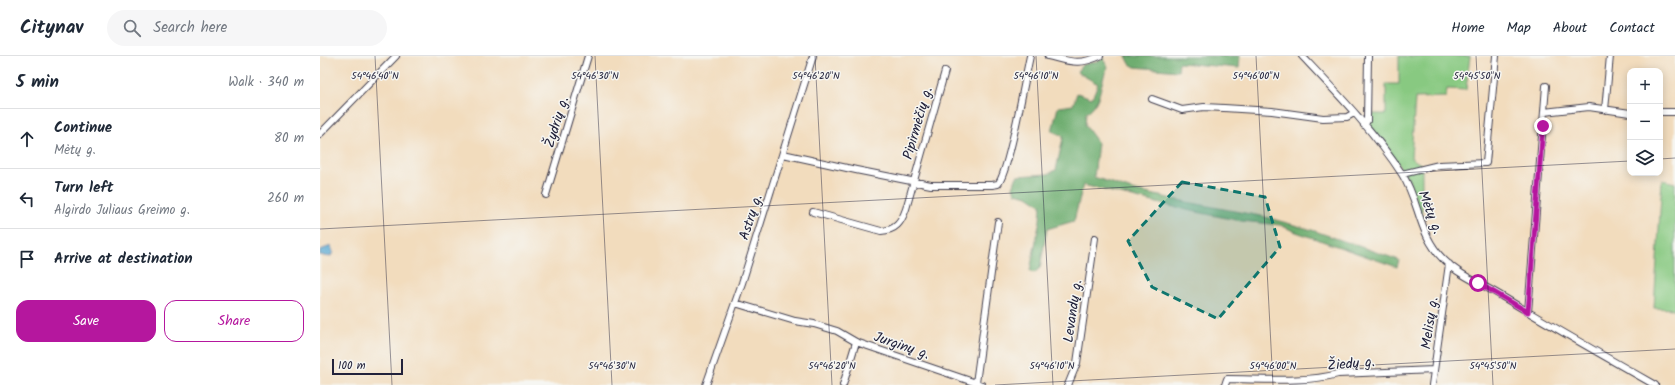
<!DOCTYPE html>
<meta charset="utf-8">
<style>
:root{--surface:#fff;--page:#f6f6f7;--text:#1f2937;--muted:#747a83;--line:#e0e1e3;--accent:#b5179e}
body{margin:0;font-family:Kalam,sans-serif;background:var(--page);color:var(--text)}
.controls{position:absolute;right:12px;top:12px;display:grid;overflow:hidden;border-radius:8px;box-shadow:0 2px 10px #0003}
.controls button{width:36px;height:36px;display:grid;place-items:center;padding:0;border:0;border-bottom:1px solid var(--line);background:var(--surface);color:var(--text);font:20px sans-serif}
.scale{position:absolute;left:12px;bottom:10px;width:71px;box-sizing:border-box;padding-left:4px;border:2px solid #22223b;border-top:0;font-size:11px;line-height:14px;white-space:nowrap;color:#22223b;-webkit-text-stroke:3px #f6f6f2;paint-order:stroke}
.stop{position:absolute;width:12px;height:12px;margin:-9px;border:3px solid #b5179e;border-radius:50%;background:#fff}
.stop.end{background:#b5179e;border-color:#fff;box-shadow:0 1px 4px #0008}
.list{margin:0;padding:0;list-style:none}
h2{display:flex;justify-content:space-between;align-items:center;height:52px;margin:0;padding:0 16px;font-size:17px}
h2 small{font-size:13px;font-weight:400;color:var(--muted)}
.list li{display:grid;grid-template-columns:26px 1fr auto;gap:12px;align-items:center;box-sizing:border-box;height:60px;padding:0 16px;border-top:1px solid var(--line)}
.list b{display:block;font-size:15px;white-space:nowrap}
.list p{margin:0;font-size:13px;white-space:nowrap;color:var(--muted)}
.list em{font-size:13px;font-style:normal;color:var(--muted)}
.actions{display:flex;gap:8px;padding:12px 16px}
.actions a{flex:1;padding:9px 0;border:1px solid var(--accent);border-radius:12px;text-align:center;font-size:14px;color:var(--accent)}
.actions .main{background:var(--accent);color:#fff}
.icon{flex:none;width:22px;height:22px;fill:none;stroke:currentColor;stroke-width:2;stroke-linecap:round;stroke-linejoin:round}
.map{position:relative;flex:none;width:1355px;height:329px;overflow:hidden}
header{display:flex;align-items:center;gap:24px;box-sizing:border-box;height:56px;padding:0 20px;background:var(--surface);border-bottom:1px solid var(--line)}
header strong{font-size:19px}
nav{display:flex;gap:22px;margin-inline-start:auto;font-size:14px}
.search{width:280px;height:36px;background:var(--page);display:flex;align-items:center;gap:10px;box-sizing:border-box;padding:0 14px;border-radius:22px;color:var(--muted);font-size:15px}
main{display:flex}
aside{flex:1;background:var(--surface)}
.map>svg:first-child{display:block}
</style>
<header>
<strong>Citynav</strong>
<div class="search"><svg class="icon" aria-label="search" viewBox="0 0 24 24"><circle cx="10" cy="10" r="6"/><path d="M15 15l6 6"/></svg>Search here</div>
<nav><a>Home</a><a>Map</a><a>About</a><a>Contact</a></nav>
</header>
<main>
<aside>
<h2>5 min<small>Walk · 340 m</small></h2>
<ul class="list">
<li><svg class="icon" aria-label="ahead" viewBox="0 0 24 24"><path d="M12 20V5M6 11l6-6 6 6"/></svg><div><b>Continue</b><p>Mėtų g.</p></div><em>80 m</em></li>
<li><svg class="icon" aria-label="left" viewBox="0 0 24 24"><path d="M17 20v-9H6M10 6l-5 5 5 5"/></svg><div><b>Turn left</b><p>Algirdo Juliaus Greimo g.</p></div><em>260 m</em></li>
<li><svg class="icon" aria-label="arrive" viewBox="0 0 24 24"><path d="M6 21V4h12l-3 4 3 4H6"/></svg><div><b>Arrive at destination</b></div></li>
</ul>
<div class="actions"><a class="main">Save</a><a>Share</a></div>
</aside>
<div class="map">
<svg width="1355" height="329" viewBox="0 0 1355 329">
<rect width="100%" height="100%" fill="#f6f6f2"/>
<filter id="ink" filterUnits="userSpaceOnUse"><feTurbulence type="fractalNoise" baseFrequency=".025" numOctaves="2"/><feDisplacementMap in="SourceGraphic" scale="8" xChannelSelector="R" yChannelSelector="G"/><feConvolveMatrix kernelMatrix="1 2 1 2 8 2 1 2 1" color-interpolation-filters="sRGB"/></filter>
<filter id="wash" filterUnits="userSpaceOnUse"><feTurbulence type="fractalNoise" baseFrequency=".012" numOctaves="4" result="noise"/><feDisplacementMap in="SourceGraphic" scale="16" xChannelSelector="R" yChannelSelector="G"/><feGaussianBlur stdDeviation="0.9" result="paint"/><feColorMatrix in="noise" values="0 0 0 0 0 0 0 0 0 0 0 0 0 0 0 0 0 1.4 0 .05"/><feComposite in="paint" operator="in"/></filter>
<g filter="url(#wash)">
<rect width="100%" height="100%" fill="#f2dcbd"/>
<path fill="#88c981" stroke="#55765e" d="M1079 0H1150L1146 34 1127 33 1126 41 1095 42 1091 102 1102 109V163L1088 122 1050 70 1051 58H1066V28H1079Z
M1342 124 1355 127V253L1334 252Z"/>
<path fill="#6ead6f" stroke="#486855" d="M806 0H920L919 12 859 7 858 15 815 11 810 8Z
M783 2 788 11C779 26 783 46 766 57L765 69 778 87 774 121 812 134 867 146 941 160 989 173 1079 204 1077 211 976 176 960 169 921 165 866 154 763 129 754 165 727 173 720 212 714 217 710 215 720 164 721 149 708 140 695 137 693 131 697 120 728 118 736 114 743 82V80L732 75 738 51 753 49 757 37 772 42 778 28 757 16 762 9 777 5Z"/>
<path fill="#58a8d2" stroke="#3d6586" d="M11 190 13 196 11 200 8 201 0 199V194Z"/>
</g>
<g filter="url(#ink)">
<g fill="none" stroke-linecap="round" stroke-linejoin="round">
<defs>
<path id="minor" d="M728 0C749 5 759 10 780 0
M982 0C1017 37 1054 75 1082 118 1100 146 1098 179 1124 204 1140 220 1164 229 1183 241 1233 271 1284 300 1335 329
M832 43 862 54 884 51 904 52 952 55 1003 62 1027 61 1034 57
M1285 54 1290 0
M1224 56 1269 51 1310 57
M1340 56H1355
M1044 69 1047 65 1048 0
M0 78 76 0
M463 98 536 114 611 129H672L678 128C689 116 705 22 710 0
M1082 118 1119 109 1166 107 1176 0
M226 139 268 0
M493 156 561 175C576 174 581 167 586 153L625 15
M415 247 475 265 494 268 517 275 536 286
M1208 256 1226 30
M656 327 678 166
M386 329 422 227 493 0
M523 329 536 286 662 329
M748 329 757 307 775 182
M905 329 907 323C941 323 985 327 1018 318L1114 314
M1112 329 1129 208"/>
</defs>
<use href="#minor" stroke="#413e4e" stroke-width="8"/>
<use href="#minor" stroke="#fff" stroke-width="6"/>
</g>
</g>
<g fill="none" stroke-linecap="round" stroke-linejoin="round" filter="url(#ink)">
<path stroke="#b5179e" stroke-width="5" d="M1158 227 1208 256 1223 70"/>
</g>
<path fill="#0f766e" fill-opacity="0.2" stroke="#0f766e" stroke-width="3" stroke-dasharray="8 5" stroke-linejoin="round" d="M862 126 945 141 960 191 898 263 832 231 808 185Z"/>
<path fill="none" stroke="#22223b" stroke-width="1" stroke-opacity="0.45" d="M55 0 72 329M275 0 292 329M495 0 512 329M716 0 733 329M936 0 953 329M1156 0 1173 329M1340 103 1355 102M0 173 1310 105M675 329 1355 293"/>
<g text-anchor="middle" stroke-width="3" stroke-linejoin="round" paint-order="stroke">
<g font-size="14" fill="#22223b" stroke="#f6f6f2">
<text transform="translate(236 66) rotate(-73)" y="5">Žydrių g.</text>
<text transform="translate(597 67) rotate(-74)" y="5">Pipirmėčių g.</text>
<text transform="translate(1111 156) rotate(69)" y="5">Mėtų g.</text>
<text transform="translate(430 161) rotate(-72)" y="5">Astrų g.</text>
<text transform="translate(752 255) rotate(-82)" y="5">Levandų g.</text>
<text transform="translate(1109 267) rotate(-82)" y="5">Melisų g.</text>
<text transform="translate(582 289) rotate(19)" y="5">Jurginų g.</text>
<text transform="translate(1031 307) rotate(-5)" y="5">Žiedų g.</text>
</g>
</g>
<g font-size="10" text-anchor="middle" fill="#22223b" stroke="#f6f6f2" stroke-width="3" stroke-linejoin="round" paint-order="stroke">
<text x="55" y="23">54°46'40"N</text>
<text x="275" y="23">54°46'30"N</text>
<text x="496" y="23">54°46'20"N</text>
<text x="716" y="23">54°46'10"N</text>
<text x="936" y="23">54°46'00"N</text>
<text x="1157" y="23">54°45'50"N</text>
<text x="292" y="313">54°46'30"N</text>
<text x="512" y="313">54°46'20"N</text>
<text x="732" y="313">54°46'10"N</text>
<text x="953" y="313">54°46'00"N</text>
<text x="1173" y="313">54°45'50"N</text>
</g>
</svg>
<div class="controls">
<button>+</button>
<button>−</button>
<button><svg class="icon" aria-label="layers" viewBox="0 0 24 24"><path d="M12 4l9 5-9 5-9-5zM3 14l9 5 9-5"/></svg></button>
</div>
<div class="scale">100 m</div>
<div class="stop" style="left:1158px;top:227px"></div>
<div class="stop end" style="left:1223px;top:70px"></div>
</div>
</main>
